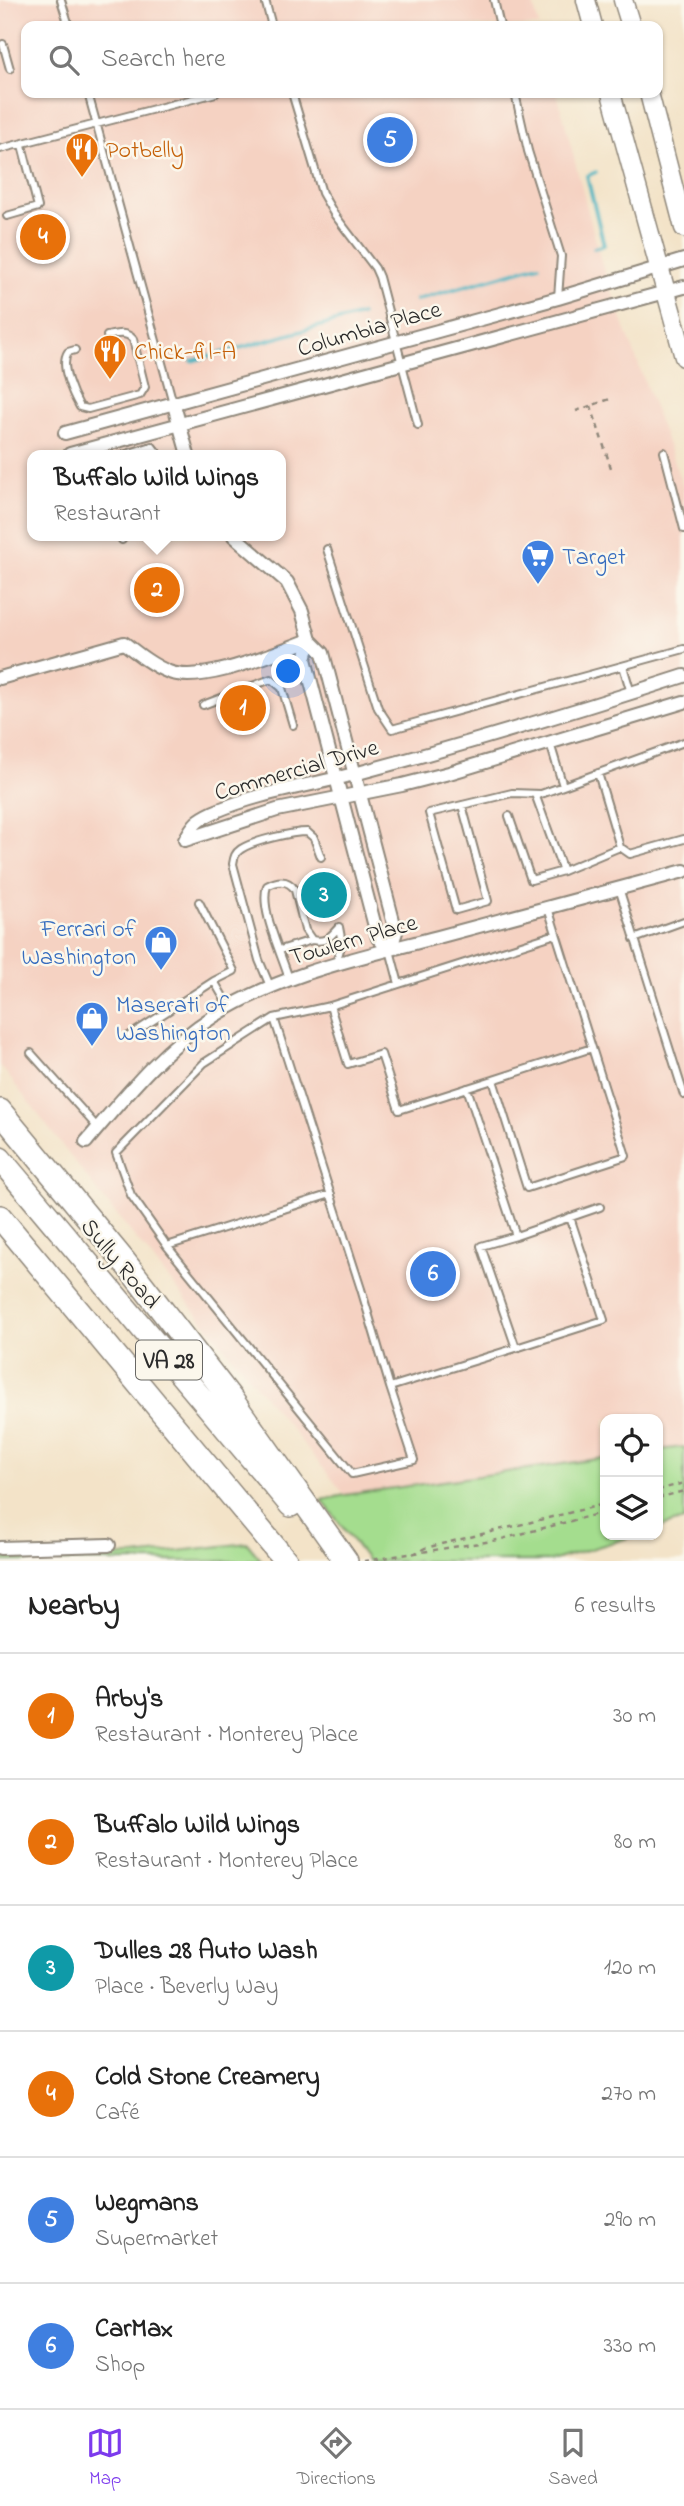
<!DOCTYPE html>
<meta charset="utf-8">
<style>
:root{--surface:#fff;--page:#f2f2f2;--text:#222;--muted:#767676;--line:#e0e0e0;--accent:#7c3aed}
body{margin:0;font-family:"Indie Flower",sans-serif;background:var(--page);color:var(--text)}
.controls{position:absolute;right:21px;bottom:21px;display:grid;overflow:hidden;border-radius:14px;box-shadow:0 2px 5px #0004}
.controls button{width:63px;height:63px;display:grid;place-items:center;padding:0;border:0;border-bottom:2px solid var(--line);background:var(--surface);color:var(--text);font:35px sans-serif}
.you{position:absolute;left:289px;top:672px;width:24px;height:24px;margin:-18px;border:5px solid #fff;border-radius:50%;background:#1a73e8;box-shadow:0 0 0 10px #1a73e833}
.badge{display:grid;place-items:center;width:46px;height:46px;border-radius:50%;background:var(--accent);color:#fff;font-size:23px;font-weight:700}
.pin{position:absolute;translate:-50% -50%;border:4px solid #fff;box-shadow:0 2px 7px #0006}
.popup{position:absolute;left:27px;top:450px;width:259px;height:91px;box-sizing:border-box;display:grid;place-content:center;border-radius:14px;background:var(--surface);filter:drop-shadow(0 2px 5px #0005);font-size:23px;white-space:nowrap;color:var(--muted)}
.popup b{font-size:26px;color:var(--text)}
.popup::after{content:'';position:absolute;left:50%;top:100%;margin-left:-14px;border:14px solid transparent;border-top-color:var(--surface)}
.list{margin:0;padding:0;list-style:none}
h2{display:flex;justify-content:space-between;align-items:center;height:91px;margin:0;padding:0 28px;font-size:30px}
h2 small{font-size:23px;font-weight:400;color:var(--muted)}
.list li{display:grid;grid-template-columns:46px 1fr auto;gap:21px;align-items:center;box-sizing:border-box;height:126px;padding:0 28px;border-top:2px solid var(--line)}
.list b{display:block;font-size:26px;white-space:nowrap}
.list p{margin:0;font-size:23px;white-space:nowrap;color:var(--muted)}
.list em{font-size:23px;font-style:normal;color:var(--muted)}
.icon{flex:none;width:38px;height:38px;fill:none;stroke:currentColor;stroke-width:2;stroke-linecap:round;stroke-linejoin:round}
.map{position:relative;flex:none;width:684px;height:1561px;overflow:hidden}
.search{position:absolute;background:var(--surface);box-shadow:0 2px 5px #0004;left:21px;right:21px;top:21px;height:77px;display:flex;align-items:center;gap:18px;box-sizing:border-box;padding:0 24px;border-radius:14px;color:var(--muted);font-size:26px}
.sheet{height:847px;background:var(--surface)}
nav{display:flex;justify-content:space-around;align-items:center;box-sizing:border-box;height:98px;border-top:2px solid var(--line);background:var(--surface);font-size:19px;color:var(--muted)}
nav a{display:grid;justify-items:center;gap:4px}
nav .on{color:var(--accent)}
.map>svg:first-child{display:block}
</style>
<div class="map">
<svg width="684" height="1561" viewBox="0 0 684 1561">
<rect width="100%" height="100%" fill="#fbf7ec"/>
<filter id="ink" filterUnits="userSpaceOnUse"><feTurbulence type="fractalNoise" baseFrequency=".0143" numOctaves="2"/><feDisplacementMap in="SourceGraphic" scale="14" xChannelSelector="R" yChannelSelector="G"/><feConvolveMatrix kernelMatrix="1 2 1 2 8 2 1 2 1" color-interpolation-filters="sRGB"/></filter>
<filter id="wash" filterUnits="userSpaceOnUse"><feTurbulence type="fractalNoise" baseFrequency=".00686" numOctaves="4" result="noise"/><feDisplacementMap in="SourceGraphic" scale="28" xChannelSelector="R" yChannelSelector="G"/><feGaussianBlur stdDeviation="1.57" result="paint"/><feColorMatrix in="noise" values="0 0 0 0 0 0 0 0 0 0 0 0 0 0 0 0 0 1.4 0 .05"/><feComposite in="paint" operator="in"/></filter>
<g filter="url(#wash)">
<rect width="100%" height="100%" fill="#f3e3c8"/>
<path fill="#f5d2c2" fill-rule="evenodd" d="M0 0H532L539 26H26V93H557L602 265 684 489V1447L658 1450V1419H605V1458L345 1495 98 1192 0 1065ZM33 455H281V536H33Z"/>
<path fill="#a4dd8e" stroke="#68845c" stroke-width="2" d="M684 1447V1520L658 1528V1450Z
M605 1458V1535H637L551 1561H368L322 1500 345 1495Z
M247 1543 262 1561H0V1557L135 1556Z"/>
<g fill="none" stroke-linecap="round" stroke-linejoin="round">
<path stroke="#46b4c1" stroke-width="3.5" d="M594 248 604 245 587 176 596 172
M416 300 539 265
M192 361 361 315"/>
</g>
</g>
<g filter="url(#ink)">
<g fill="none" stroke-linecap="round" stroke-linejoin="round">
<defs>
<path id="service" d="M61 0 69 26
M265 0 272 26
M494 0 500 26
M3 44 10 69
M88 93 173 403
M292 93 322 193 334 214 375 268 379 277 418 425
M515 93 528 151 561 256 558 298
M0 149 216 93
M7 216 38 207 22 145
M75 350 68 352C59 365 73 395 80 407L88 409 140 395 145 387 133 339C125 331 117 334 107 336
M664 452 684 529
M123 455 152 446 159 455
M121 536 122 540
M327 549 378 708 392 729 684 649
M623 666 631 693
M203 705 271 679 282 688 293 725
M550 743 563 786
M598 773 620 847
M535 794 563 871 620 847 630 854 684 839
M462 805 488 901 456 910 429 813 512 793 541 794 684 742
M509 816 531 880 563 871
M619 888 684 1095
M199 902 234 971 214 981 229 1007
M548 908 626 1156 527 1188 493 1080 399 1110 381 1054 348 1064 330 1006 556 934
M634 939 684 921
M280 950 312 940
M390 950 399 984
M336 963 342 943 339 927
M289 979C282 955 259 909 267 886 278 880 288 879 295 890L305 930 312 940C326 943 330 937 339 927
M270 986 259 960 233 864C234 857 235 853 241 849 253 841 292 832 307 832L314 838 321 857
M330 1006 274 1018 204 1063 116 1153 131 1195 167 1246 352 1474 414 1460 390 1387 516 1348
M274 1018 361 1289 390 1387
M129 1036 214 981
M31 1053 98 1128
M493 1080 592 1048
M467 1088 516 1236 600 1207
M516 1236 481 1246 516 1348 604 1320 570 1217
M167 1246 331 1194"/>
<path id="minor" d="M174 405 188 455
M65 433 558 298 684 260
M70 454 684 287
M234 536 287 582 302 611 310 640 323 653 396 932 390 950 378 938 305 659 310 640
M0 678 124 643C138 654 153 666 169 672 203 685 276 652 310 640
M185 840C194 823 197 820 214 812 260 792 310 786 358 773 467 744 576 711 684 676
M185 840 277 810 402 785 449 773 684 702
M86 1142C125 1096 163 1048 214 1016 282 973 362 957 438 937 520 915 602 893 684 871
M0 1548 109 1545"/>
<path id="secondary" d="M586 0 593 26
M623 0 631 26
M611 93 684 357
M649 93 684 228"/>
<path id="motorway" d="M0 1111 123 1260 231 1399 346 1561
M0 1159 291 1505
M0 1217 286 1561"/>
</defs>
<use href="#service" stroke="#8f877a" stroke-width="10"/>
<use href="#minor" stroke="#8f877a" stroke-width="16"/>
<use href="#secondary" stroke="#8f877a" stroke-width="21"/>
<use href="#motorway" stroke="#8f877a" stroke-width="26"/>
<path stroke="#8f877a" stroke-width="2.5" stroke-dasharray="5 5" stroke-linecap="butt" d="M591 406 611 468
M576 411 610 399
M658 1490 684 1483
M658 1498 684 1491
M413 1554 425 1548 605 1504
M364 1561 498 1540 605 1512"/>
<use href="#service" stroke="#fff" stroke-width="6"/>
<use href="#minor" stroke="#fff" stroke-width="12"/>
<use href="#secondary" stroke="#fff" stroke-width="18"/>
<use href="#motorway" stroke="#fff" stroke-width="23"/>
</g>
</g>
<defs>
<symbol id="restaurant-pin" viewBox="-11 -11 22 30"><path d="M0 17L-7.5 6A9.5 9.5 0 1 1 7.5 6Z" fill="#e8710a" stroke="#fbf7ec"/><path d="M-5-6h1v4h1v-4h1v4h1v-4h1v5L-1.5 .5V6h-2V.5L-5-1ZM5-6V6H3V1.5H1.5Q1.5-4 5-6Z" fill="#fff"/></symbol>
<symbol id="supermarket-pin" viewBox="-11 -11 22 30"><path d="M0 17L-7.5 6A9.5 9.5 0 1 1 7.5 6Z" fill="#3f7fe0" stroke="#fbf7ec"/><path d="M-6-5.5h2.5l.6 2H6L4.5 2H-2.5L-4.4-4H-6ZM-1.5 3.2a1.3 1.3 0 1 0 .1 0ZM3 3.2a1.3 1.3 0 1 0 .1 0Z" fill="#fff"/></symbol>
<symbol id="shop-pin" viewBox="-11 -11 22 30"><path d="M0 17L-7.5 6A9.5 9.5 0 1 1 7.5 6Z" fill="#3f7fe0" stroke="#fbf7ec"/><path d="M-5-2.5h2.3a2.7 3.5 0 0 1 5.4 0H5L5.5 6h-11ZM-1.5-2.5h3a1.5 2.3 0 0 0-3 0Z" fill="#fff"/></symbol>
</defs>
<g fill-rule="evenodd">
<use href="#restaurant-pin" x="63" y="130" width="38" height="52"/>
<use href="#restaurant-pin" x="91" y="332" width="38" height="52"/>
<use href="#supermarket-pin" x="519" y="537" width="38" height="52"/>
<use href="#shop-pin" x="142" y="923" width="38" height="52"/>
<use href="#shop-pin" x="73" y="999" width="38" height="52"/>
</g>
<g text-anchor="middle" stroke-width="5" stroke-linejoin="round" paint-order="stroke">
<rect fill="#fbf7ec" stroke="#696865" stroke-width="2" x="136" y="1340.5" width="66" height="39" rx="5"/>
<g font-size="23" font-weight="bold" fill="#2b2b2b">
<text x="169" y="1368">VA 28</text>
</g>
<g font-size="24" fill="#c56008" stroke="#fbf7ec" text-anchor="start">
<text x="106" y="157">Potbelly</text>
<text x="134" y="359">Chick-fil-A</text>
</g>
<g font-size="24" fill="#2b2b2b" stroke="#fbf7ec">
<text transform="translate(369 328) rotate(-16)" y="8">Columbia Place</text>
<text transform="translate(296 769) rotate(-16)" y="8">Commercial Drive</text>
<text transform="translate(353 939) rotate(-16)" y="8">Towlern Place</text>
<text transform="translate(121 1263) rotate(50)" y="8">Sully Road</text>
</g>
<g font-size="24" fill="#366cbe" stroke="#fbf7ec" text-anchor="start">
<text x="562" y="564">Target</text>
<text x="136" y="936" text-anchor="end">Ferrari of<tspan x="136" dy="28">Washington</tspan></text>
<text x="116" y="1012">Maserati of<tspan x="116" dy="28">Washington</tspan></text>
</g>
</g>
</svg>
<div class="controls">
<button><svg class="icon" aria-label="locate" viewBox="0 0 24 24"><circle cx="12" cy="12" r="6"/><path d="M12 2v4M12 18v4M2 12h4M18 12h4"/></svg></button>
<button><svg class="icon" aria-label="layers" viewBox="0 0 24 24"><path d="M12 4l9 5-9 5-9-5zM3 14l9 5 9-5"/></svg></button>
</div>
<div class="you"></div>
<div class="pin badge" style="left:243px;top:708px;background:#e8710a">1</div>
<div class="pin badge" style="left:157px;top:590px;background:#e8710a">2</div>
<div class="popup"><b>Buffalo Wild Wings</b>Restaurant</div>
<div class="pin badge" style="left:324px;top:895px;background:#0f9aa8">3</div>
<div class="pin badge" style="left:43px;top:237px;background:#e8710a">4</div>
<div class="pin badge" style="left:390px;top:140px;background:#3f7fe0">5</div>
<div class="pin badge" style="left:433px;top:1274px;background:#3f7fe0">6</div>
<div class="search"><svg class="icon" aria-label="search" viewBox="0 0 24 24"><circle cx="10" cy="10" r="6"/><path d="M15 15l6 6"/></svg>Search here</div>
</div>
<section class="sheet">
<h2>Nearby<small>6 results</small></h2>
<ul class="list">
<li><span class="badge" style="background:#e8710a">1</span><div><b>Arby's</b><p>Restaurant · Monterey Place</p></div><em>30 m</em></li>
<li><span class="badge" style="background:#e8710a">2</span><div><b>Buffalo Wild Wings</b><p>Restaurant · Monterey Place</p></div><em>80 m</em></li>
<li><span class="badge" style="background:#0f9aa8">3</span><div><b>Dulles 28 Auto Wash</b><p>Place · Beverly Way</p></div><em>120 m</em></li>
<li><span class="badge" style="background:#e8710a">4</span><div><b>Cold Stone Creamery</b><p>Café</p></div><em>270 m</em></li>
<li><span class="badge" style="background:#3f7fe0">5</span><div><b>Wegmans</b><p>Supermarket</p></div><em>290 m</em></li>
<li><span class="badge" style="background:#3f7fe0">6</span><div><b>CarMax</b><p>Shop</p></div><em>330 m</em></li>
</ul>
</section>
<nav>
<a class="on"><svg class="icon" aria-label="map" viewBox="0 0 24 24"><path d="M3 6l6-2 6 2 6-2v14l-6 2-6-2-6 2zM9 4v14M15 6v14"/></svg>Map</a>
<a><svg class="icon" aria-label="directions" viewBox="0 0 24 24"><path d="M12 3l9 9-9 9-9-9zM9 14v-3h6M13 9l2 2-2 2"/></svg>Directions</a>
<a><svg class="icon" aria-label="saved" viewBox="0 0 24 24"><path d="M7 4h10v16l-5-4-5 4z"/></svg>Saved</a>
</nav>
